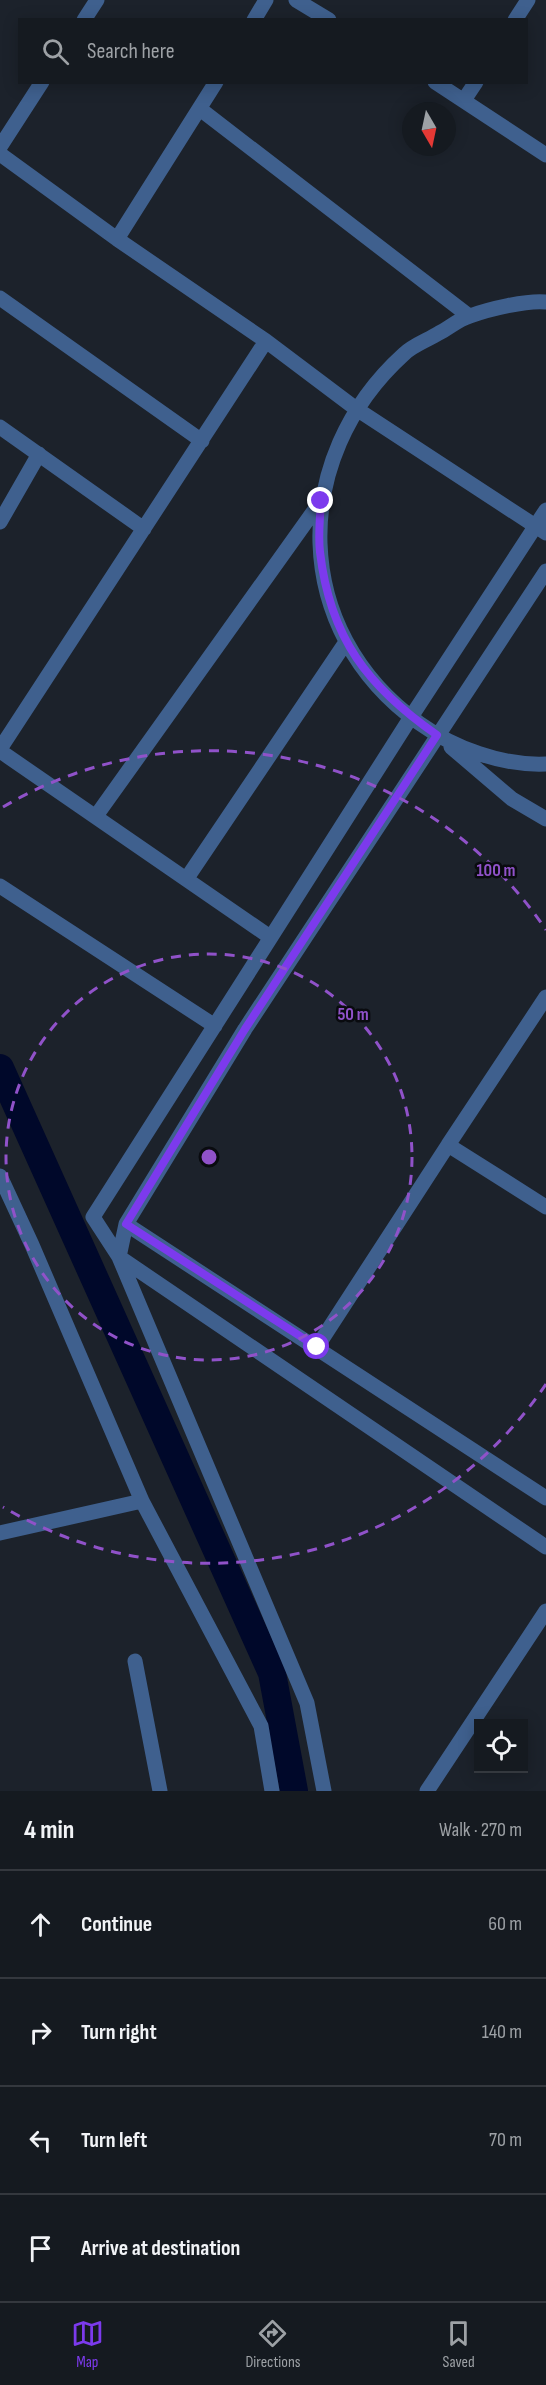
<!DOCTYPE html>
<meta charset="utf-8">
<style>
:root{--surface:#151a20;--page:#22272d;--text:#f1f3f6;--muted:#9da1a5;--line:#34383e;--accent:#7c3aed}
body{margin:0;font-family:"Sofia Sans Condensed",sans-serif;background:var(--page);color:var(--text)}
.controls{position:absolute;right:18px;bottom:18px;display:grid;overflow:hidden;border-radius:0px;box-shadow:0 3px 15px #0003}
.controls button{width:54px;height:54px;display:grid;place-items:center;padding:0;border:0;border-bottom:2px solid var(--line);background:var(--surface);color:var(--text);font:30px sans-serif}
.compass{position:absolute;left:402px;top:102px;width:54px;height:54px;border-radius:50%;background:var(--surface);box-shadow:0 3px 15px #0003;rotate:171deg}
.stop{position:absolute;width:18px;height:18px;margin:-14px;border:4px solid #7c3aed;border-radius:50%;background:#fff}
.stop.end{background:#7c3aed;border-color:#fff;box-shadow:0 2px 6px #0008}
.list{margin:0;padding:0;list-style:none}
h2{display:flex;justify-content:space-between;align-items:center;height:78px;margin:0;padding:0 24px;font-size:26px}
h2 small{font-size:20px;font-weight:400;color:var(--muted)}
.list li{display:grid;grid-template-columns:39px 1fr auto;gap:18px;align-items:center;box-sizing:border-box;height:108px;padding:0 24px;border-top:2px solid var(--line)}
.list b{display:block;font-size:22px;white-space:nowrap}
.list em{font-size:20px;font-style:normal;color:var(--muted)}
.icon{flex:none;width:33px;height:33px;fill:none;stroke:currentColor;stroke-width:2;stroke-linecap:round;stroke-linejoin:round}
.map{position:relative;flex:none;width:546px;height:1791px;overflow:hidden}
.search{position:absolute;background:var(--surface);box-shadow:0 3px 15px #0003;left:18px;right:18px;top:18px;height:66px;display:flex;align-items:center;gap:15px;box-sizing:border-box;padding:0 21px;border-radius:0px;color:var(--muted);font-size:22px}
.sheet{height:510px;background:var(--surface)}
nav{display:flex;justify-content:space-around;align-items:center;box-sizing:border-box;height:84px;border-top:2px solid var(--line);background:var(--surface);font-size:16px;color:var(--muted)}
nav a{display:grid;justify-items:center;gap:3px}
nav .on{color:var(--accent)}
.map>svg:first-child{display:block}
</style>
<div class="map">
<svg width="546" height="1791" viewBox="0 0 546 1791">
<rect width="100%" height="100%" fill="#1c222b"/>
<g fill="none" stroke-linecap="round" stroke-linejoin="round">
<path stroke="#00082a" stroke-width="28" d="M0 1068 272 1673 294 1791"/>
<path stroke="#3f608e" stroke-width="15" d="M296 0 329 20
M84 20 97 0
M254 20 266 0
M515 20 528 0
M435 82 546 155
M464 100 476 82
M200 109 469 316
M0 147 42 82
M0 154 117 239 266 341 355 408 546 533
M117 239 216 82
M0 298 202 441
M546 302C527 300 489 309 470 316 459 319 449 328 439 333 428 340 413 345 404 354 289 458 290 631 419 723 454 748 502 766 546 764
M0 427 144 529
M0 522 39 454
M451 747 512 799 546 819
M0 749 266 341
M0 751 270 937
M96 816 321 501
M187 878 346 642
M0 886 215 1026
M448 1145 546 997
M0 1176 32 1245 142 1501 261 1726 272 1791
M126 1224 546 1498
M119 1257 126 1224 245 1029 546 571
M119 1257 546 1547
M317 1347 448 1145 546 1207
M0 1533 142 1501
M135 1661 160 1791
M324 1791 307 1703 119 1257 93 1217 411 717 546 510
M427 1791 546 1611"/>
</g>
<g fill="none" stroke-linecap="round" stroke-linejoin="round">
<path stroke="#7c3aed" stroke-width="8" d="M317 1347 126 1224 245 1029 437 735C368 687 330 638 320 552 318 536 320 518 321 501"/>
</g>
<g fill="none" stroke="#9052c9" stroke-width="3" stroke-dasharray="10 8">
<circle cx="209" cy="1157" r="203"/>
<path d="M546 1384A406 406 0 0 1 3 1507M3 807A406 406 0 0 1 546 930"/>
</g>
<circle cx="209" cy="1157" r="9" fill="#9052c9" stroke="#090b0f" stroke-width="3"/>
<g font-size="18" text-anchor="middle" font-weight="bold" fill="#9052c9" stroke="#090b0f" stroke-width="5" stroke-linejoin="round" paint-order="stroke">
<text x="496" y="876">100 m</text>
<text x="353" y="1020">50 m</text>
</g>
</svg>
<div class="controls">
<button><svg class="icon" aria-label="locate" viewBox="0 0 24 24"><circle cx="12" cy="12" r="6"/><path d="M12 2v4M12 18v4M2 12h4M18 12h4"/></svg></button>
</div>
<svg class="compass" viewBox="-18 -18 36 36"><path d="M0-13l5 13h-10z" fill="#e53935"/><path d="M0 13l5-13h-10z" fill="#9da1a5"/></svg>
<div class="stop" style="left:317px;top:1347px"></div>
<div class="stop end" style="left:321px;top:501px"></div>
<div class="search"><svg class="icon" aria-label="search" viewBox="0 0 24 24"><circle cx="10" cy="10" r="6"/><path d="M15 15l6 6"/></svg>Search here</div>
</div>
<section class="sheet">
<h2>4 min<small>Walk · 270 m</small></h2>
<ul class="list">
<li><svg class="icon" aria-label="ahead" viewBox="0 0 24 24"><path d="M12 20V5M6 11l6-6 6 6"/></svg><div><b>Continue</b></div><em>60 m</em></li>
<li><svg class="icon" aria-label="right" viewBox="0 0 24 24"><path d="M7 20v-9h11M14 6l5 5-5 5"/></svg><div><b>Turn right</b></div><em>140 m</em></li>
<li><svg class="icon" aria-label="left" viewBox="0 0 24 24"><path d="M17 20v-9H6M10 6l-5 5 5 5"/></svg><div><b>Turn left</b></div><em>70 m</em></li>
<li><svg class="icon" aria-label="arrive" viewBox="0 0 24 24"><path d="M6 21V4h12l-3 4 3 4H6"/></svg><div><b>Arrive at destination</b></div></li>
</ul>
</section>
<nav>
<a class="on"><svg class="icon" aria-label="map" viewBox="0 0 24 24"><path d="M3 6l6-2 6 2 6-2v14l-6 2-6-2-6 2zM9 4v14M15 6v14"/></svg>Map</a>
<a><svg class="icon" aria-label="directions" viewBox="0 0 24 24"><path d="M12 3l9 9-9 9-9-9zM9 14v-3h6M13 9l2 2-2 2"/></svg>Directions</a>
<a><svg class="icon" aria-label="saved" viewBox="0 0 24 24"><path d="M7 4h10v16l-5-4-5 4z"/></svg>Saved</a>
</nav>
